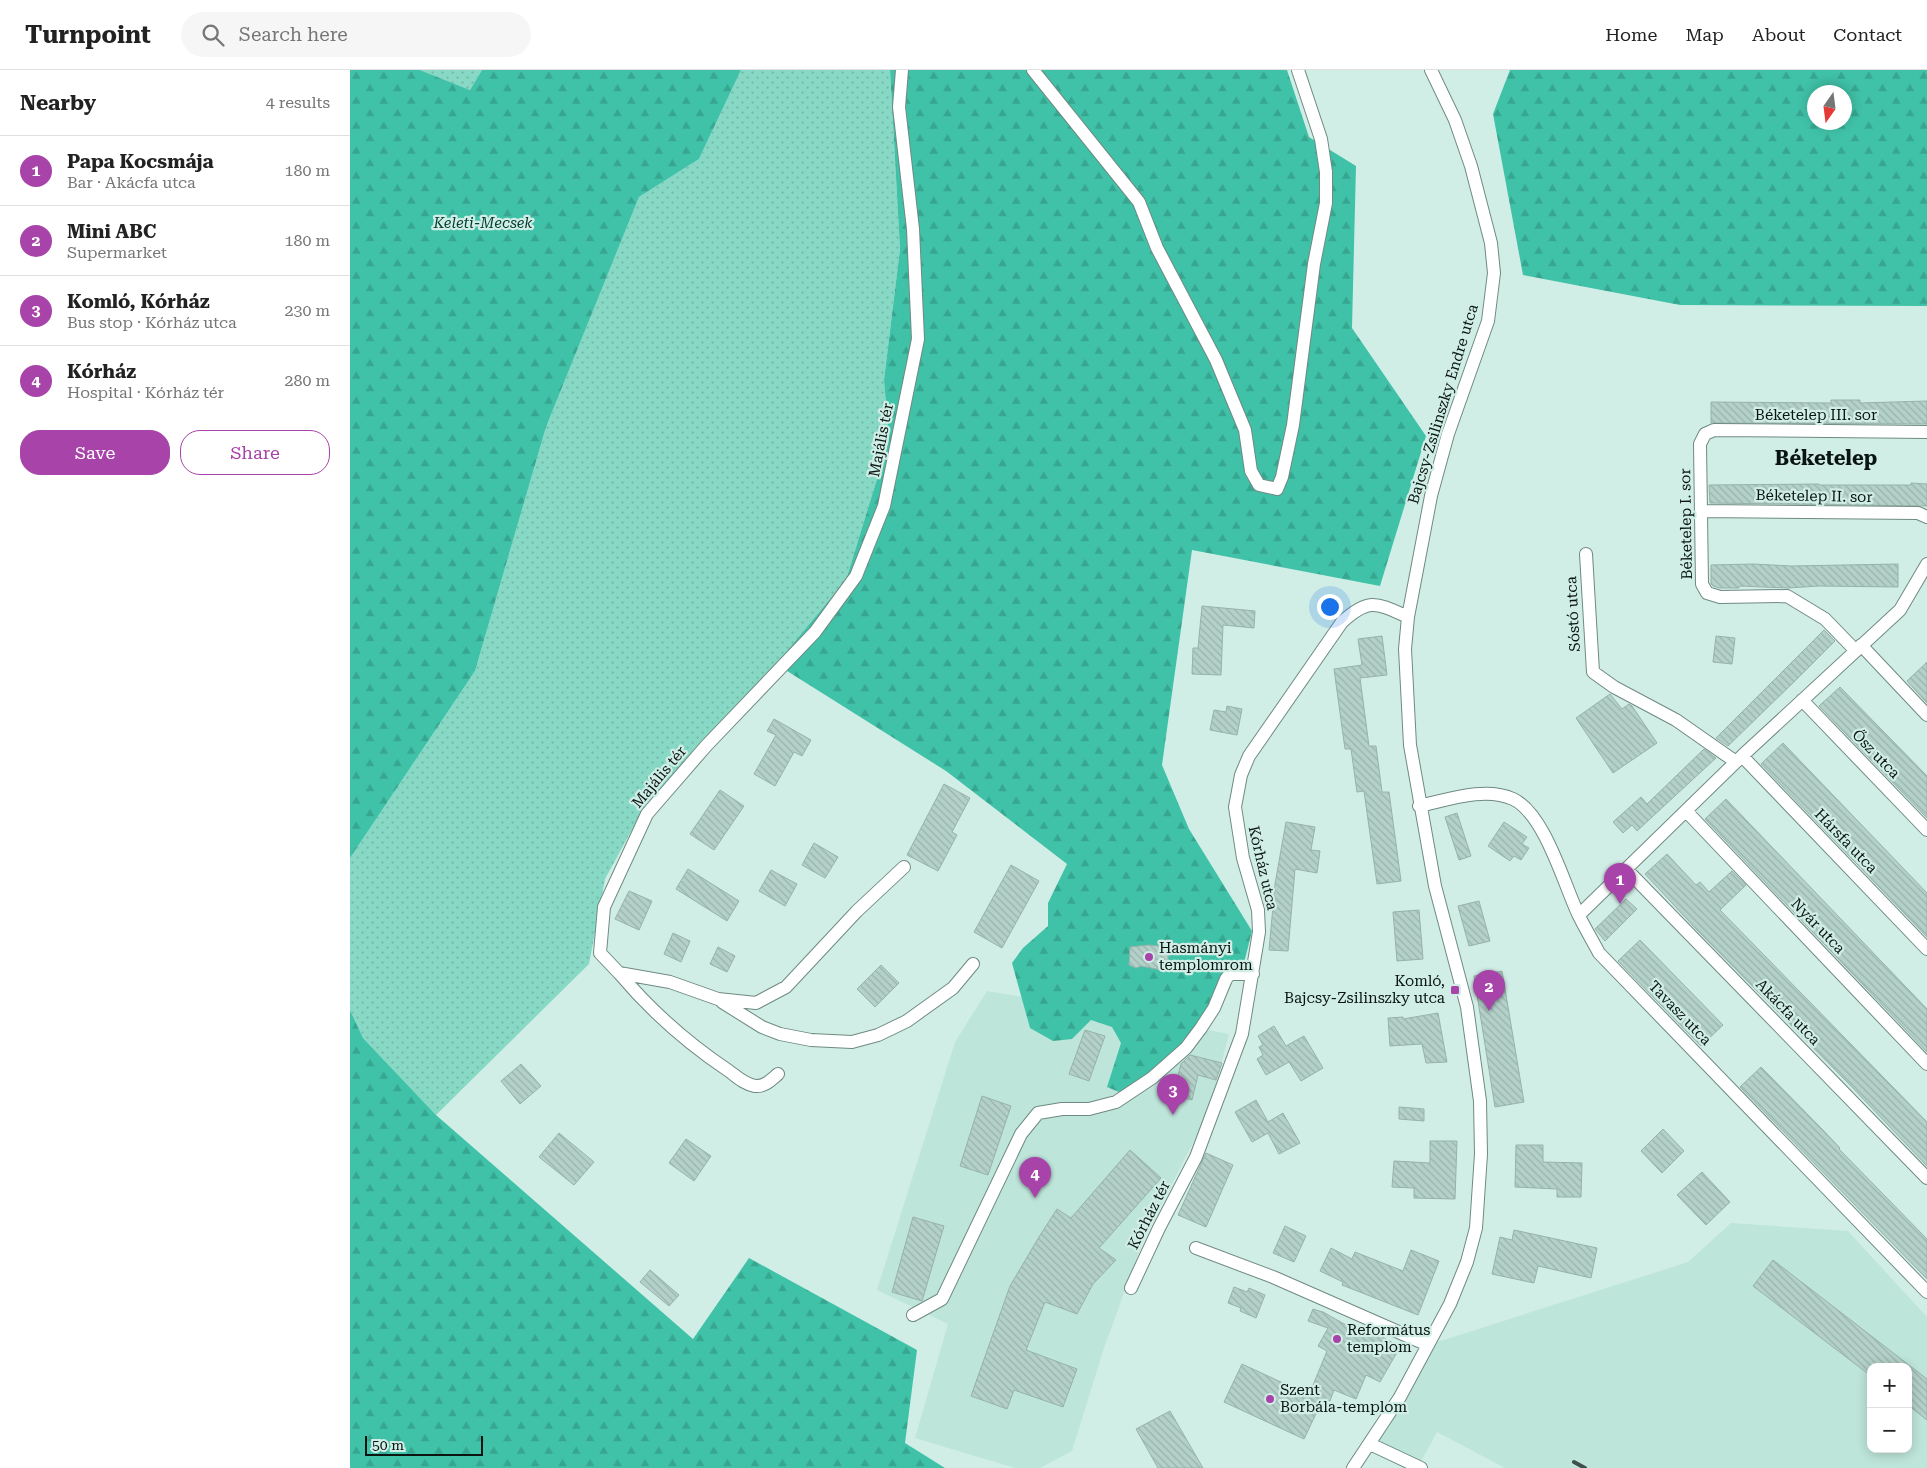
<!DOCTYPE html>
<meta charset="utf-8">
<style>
:root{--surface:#fff;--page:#f6f6f6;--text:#222;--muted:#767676;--line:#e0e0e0;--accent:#a743a9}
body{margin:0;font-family:"Roboto Serif",serif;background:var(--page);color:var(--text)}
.controls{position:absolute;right:15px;bottom:15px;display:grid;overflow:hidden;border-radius:10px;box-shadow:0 2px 12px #0003}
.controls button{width:45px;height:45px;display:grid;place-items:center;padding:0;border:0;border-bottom:1px solid var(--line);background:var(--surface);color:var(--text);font:25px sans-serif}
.compass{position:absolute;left:1457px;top:15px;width:45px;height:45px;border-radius:50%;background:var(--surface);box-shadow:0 2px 12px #0003;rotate:194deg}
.scale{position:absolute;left:15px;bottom:12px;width:118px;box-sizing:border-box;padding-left:5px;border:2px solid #0a1512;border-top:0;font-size:14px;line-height:18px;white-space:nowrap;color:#0a1512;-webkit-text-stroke:4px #d1eee6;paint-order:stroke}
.you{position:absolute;left:979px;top:536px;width:18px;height:18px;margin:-12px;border:4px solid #fff;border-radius:50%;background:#1a73e8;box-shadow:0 0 0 8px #1a73e833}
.badge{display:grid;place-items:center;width:32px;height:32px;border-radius:50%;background:var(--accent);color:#fff;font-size:16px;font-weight:700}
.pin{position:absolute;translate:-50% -41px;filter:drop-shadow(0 1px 2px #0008)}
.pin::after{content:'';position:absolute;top:26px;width:18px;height:15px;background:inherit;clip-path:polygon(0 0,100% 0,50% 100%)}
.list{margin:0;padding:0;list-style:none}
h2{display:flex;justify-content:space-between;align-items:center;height:65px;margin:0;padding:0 20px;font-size:21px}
h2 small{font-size:16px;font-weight:400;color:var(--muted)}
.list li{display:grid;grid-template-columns:32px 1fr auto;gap:15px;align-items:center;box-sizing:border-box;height:70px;padding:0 20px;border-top:1px solid var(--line)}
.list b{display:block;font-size:19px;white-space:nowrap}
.list p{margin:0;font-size:16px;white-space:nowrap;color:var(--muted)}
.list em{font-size:16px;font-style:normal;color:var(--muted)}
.actions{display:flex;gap:10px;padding:15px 20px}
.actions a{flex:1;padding:11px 0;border:1px solid var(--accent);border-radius:20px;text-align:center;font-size:18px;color:var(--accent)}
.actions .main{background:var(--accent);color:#fff}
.icon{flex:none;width:28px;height:28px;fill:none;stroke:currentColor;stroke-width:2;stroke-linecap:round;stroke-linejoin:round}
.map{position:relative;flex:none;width:1577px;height:1398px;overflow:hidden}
header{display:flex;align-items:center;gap:30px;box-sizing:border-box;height:70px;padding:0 25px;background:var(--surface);border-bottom:1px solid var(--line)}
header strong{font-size:24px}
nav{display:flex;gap:28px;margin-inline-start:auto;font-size:18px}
.search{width:350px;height:45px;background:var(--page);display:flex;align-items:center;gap:12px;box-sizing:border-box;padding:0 18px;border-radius:28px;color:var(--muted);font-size:19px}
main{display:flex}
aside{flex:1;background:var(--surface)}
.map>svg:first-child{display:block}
</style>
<header>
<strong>Turnpoint</strong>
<div class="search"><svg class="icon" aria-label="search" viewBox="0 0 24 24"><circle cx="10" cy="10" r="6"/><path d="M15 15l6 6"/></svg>Search here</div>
<nav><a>Home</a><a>Map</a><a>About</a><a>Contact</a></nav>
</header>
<main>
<aside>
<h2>Nearby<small>4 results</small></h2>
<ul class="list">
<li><span class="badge">1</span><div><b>Papa Kocsmája</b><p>Bar · Akácfa utca</p></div><em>180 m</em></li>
<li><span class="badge">2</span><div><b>Mini ABC</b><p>Supermarket</p></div><em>180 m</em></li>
<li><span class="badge">3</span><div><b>Komló, Kórház</b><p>Bus stop · Kórház utca</p></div><em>230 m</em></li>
<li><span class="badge">4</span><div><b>Kórház</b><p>Hospital · Kórház tér</p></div><em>280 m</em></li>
</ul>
<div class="actions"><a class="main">Save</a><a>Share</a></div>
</aside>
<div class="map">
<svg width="1577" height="1398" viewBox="0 0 1577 1398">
<defs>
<pattern id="grass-dots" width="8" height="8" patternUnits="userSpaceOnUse" patternTransform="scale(1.25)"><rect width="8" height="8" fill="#87d8c4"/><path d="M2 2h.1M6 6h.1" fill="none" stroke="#73b8a7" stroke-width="1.8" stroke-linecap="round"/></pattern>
<pattern id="forest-firs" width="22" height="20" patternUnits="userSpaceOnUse" patternTransform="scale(1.25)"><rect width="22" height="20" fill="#40c2a8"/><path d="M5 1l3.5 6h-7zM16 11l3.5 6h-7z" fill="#37a690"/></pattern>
<pattern id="building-back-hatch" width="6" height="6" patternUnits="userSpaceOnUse" patternTransform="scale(1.25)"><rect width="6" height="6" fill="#b4d1c9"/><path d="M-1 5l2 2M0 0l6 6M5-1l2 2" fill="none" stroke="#99b3ac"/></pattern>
</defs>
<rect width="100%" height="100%" fill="#d1eee6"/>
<path fill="#bee5da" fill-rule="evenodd" d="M637 921 797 948 879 964 858 1044 794 1168 754 1278 722 1381 690 1398H665L565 1368 598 1254 527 1220 605 972Z
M1381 1153 1498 1161 1577 1247V1398H1155L1087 1362 1068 1397 1020 1374 1078 1275 1338 1192ZM1521 1297H1558V1379H1521Z"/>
<path fill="url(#grass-dots)" d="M70 0H132L120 20Z
M391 0H540L550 179 534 310 539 370 496 510 426 594 345 678 285 754 255 809 239 894 86 1045 13 968 0 940V788L125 601 196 357 289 127 349 89Z"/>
<path fill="url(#forest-firs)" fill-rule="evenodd" d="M0 0H70L120 20 132 0H391L349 89 289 127 196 357 125 601 0 788Z
M540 0H937L959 67 1006 96 1002 258 1076 366 1030 516 842 480 812 695 839 759 902 861 892 901H889L838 973 788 1013 769 1022 757 1017 771 973 762 957 741 950 722 969 703 971 680 958 662 893 673 878 698 856V833L717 794 596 701 426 594 496 510 539 370 534 310 550 179Z
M1160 0H1577V236L1330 235 1173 205 1143 44ZM1494 22V52H1464V22Z
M0 940 13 968 86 1045 343 1269 399 1188 567 1280 555 1373 595 1398H0Z"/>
<path fill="url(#building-back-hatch)" stroke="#96b2aa" d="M1481 330H1510V333L1577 331V354L1361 353V332L1481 333Z
M1561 413 1577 414V436L1360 433 1359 415 1469 414V415H1561Z
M1403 494 1441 496 1548 494V517L1469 516 1438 518 1389 516V518H1369L1363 516 1361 514V495Z
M852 536 905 541 904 558 873 555 871 605 842 604 843 578H848Z
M1474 560 1485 571 1447 609 1378 676 1366 668Z
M1032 566 1037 605 1010 608 1019 676H1026L1032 722H1039L1051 811 1027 814 1014 721 1007 722 1001 679H995L984 599 1012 595 1008 569Z
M1366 566 1385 568 1382 594 1363 592Z
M1577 592V633L1557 611Z
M1490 617 1577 706V748L1469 636Z
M1260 624 1272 639 1279 634 1282 636 1307 673 1263 703 1226 648Z
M877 636 892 639 887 665 860 660 864 640 876 642Z
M424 649 461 670 452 686 444 682 425 716 404 704 426 665 417 661Z
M1433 673 1577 823V867L1411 694Z
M1354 679 1366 688 1287 761 1282 755 1273 763 1263 752 1291 727 1297 734Z
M594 714 620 728 602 762 607 765 588 801 557 785Z
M370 720 394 736 364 780 340 764Z
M1376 729 1577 939V982L1355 749Z
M1107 743 1121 786 1109 790 1095 747Z
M936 752 965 757 961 780 970 781 967 803 945 799 938 881 919 880 925 814Z
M1154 752 1177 767 1172 774 1179 778 1171 790 1164 786 1160 791 1138 776Z
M464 773 488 787 475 808 452 795Z
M1317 784 1346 815 1350 812 1359 822 1382 801 1396 815 1370 840 1577 1052V1096L1498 1013 1348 861 1295 804Z
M661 795 689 811 652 878 624 862Z
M338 799 389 831 377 851 326 819Z
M421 800 447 814 435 836 409 821Z
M279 821 302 831 289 860 265 849Z
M1276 829 1287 839 1255 871 1245 859Z
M1129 831 1140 871 1119 876 1108 836Z
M1069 840 1073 889 1047 891 1043 842Z
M323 863 340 871 331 892 314 884Z
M1290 870 1373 955 1351 976 1268 891Z
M799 875 819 877 817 901 791 896 786 898 779 895 780 877Z
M368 877 385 886 377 902 360 894Z
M531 895 549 913 525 937 507 919Z
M1152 901 1174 1032 1145 1037 1124 906Z
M1088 943 1097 992 1076 993 1072 974 1040 976 1038 948 1053 947V949Z
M924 956 936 976 954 966 973 998 951 1011 939 992 916 1005 907 989 913 985 909 977 913 975 908 966Z
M735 960 755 966 739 1011 719 1004Z
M840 985 872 993 866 1010 848 1005 842 1030 823 1025 831 994Z
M171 994 191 1016 170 1034 151 1011Z
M1411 997 1471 1058 1490 1078 1489 1079 1577 1169V1209L1390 1017Z
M632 1026 661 1036 638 1105 610 1096Z
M906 1030 918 1052 933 1043 950 1073 929 1084 918 1063 902 1072 885 1042Z
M1049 1037 1074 1039V1051L1049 1049Z
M1313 1059 1334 1081 1312 1103 1291 1081Z
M209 1063 244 1092 224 1115 189 1087Z
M336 1069 361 1086 344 1111 319 1093Z
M1080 1071H1107L1105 1129 1064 1128V1118L1042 1117 1044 1091 1080 1093Z
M1166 1075H1193V1092L1232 1093 1231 1127H1207V1119L1165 1117Z
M780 1080 811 1108 749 1178 766 1190 743 1214 727 1244 695 1232 676 1280 727 1299 713 1337 664 1320 657 1339 621 1326 660 1216 689 1167 707 1139 721 1148Z
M856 1083 883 1095 856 1157 828 1145Z
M1352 1102 1380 1132 1356 1155 1327 1125Z
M563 1147 594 1156 572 1231 542 1222Z
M935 1156 956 1166 944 1192 923 1183Z
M1164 1160 1247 1178 1241 1208 1188 1196 1184 1213 1142 1204 1150 1167 1162 1170Z
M981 1178 1002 1189 1005 1182 1053 1201 1061 1180 1089 1191 1068 1245 992 1215 993 1212 970 1201Z
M1423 1190 1577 1309V1350L1558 1335V1297H1521V1306L1403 1216Z
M300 1200 329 1225 319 1236 290 1212Z
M884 1217 897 1222 899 1218 915 1225 906 1248 890 1241 891 1238 878 1233Z
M963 1239 973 1242 1019 1268 1022 1261 1050 1277 1030 1312 1016 1305 1006 1329 984 1320 980 1331 973 1329 954 1369 874 1332 892 1294 959 1325 977 1281 968 1276 978 1258 958 1251Z
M820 1341 853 1398H808L786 1359Z"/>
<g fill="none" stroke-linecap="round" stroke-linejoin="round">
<defs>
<path id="minor" d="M552 0 549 37 563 159 568 269 534 436 506 506 465 562 356 676 297 744 254 837 250 883 269 903 320 912 368 929 406 933 436 917 507 841 554 797
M683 0 789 132 807 178 866 290 895 360 901 401 909 415 927 419 932 407 943 355 964 194 976 133V102L971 69 948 0
M1351 441 1568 443 1577 447
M1236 484 1243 602 1264 617 1326 650 1386 692
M1511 575 1577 645
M1506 581 1475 549 1437 526 1370 527 1357 523 1352 514 1350 374 1355 364 1364 360 1577 362
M1452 630 1577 760
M1392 686 1577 879
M1069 736C1097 730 1135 716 1163 729 1195 744 1214 815 1229 846 1235 858 1242 870 1249 883L1577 1222
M1336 741 1577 994
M1276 799 1577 1108
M1229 845 1392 686 1550 540 1577 494
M269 903C301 941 337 973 379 1001 387 1007 394 1014 405 1016 415 1017 422 1009 428 1004
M372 932 412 957 430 964 461 970 502 972 528 965 557 951 603 918 623 894
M846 1178 923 1207 1078 1275
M781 1218 809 1158 846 1087 892 964 909 862 908 840 893 788 885 737 891 705 899 686 992 552C1019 527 1027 533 1058 547
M563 1245 592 1229 671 1064 688 1043 712 1039H739L766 1032 802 1008 836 978 851 958 864 938 876 909 880 904H903
M1020 1374 1071 1398
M1003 1398 1050 1327 1100 1234 1117 1192 1126 1158 1131 1084 1130 1031 1117 937 1085 816 1060 675 1055 579 1058 547 1081 426 1098 364 1138 251 1144 203 1141 173 1121 96 1105 50 1081 0"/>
</defs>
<use href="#minor" stroke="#6f8a83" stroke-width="14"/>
<use href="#minor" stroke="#fff" stroke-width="12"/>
<path stroke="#3f4f4b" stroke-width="4" d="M1224 1392 1235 1398"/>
</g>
<g fill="#a743a9" stroke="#d1eee6" stroke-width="2">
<circle cx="799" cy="887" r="5"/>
<rect x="1100" y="915" width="10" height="10" rx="2.5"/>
<circle cx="987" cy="1269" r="5"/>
<circle cx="920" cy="1329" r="5"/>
</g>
<g text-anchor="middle" stroke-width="4.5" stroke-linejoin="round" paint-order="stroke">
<g font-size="15" font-style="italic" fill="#003c31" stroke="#d1eee6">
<text x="133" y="158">Keleti-Mecsek</text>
</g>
<g font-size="15" fill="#0a1512" stroke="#d1eee6">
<text transform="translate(1093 334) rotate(-73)" y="5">Bajcsy-Zsilinszky Endre utca</text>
<text x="1466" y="350">Béketelep III. sor</text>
<text transform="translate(531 370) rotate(-79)" y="5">Majális tér</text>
<text transform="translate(1464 426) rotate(1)" y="5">Béketelep II. sor</text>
<text transform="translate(1336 454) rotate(-91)" y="5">Béketelep I. sor</text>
<text transform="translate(1223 544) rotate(-93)" y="5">Sóstó utca</text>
<text transform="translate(1526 684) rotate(46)" y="5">Ősz utca</text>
<text transform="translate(309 707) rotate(-50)" y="5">Majális tér</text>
<text transform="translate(1496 771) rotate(46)" y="5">Hársfa utca</text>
<text transform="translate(913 798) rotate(77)" y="5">Kórház utca</text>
<text transform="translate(1468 856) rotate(46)" y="5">Nyár utca</text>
<text transform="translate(1438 942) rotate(46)" y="5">Akácfa utca</text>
<text transform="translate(1330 943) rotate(46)" y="5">Tavasz utca</text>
<text transform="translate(799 1145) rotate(-63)" y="5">Kórház tér</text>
</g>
<g font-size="15" fill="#0a1512" stroke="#d1eee6" text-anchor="start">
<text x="809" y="883">Hasmányi<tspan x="809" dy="17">templomrom</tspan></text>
<text x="1095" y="916" text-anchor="end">Komló,<tspan x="1095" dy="17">Bajcsy-Zsilinszky utca</tspan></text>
<text x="997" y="1265">Református<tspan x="997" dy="17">templom</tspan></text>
<text x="930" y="1325">Szent<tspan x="930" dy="17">Borbála-templom</tspan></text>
</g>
<g font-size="20" font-weight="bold" fill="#0a1512" stroke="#d1eee6">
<text x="1476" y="395">Béketelep</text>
</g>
</g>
</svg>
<div class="controls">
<button>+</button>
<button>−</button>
</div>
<svg class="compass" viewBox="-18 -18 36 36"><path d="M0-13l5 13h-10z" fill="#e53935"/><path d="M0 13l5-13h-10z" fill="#767676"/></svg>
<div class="scale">50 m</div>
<div class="you"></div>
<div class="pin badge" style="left:1270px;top:834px">1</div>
<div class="pin badge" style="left:1139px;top:941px">2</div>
<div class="pin badge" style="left:823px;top:1045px">3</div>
<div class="pin badge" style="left:685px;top:1128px">4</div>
</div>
</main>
